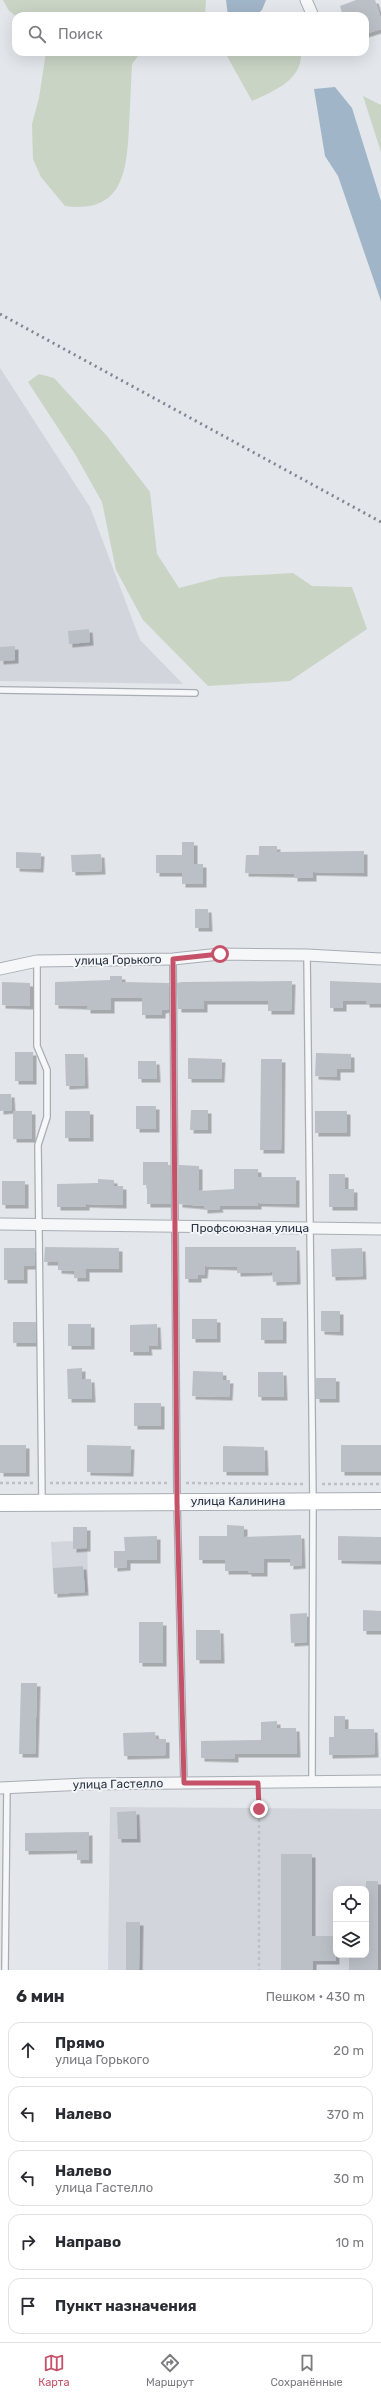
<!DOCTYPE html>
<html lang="ru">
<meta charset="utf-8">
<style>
:root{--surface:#fff;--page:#f7f7f7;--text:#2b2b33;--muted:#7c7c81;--line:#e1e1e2;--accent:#c65269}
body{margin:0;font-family:Rubik,sans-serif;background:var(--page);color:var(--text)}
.controls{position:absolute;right:12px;bottom:12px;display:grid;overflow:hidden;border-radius:8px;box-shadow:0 4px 16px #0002}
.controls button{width:36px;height:36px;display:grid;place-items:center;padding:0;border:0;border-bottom:1px solid var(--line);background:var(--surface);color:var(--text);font:20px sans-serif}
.stop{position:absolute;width:12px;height:12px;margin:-9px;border:3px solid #c65269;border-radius:50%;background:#fff}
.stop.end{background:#c65269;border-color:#fff;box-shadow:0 1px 4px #0008}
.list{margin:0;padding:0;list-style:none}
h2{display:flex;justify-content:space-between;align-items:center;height:52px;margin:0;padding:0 16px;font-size:17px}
h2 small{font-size:13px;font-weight:400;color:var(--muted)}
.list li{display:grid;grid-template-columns:26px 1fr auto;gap:12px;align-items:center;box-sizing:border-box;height:56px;margin:0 8px 8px;padding:0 8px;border:1px solid var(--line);border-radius:12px}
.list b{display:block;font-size:15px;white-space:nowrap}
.list p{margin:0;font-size:13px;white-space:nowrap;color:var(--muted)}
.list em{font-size:13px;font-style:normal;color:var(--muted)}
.icon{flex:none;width:22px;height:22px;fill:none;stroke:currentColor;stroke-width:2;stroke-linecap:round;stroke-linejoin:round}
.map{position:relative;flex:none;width:381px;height:1970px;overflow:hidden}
.search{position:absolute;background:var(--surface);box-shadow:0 4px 16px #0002;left:12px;right:12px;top:12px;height:44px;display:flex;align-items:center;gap:10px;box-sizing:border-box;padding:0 14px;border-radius:12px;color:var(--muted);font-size:15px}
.sheet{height:372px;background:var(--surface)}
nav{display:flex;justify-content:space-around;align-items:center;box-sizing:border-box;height:56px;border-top:1px solid var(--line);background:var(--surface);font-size:11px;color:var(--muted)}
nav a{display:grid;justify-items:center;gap:2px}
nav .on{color:var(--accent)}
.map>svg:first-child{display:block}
</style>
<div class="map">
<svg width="381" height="1970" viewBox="0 0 381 1970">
<defs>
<filter id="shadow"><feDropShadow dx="3.5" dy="3.5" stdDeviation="0" flood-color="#0004"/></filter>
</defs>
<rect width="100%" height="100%" fill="#e3e6ea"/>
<path fill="#d2d6dc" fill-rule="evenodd" d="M0 368 90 507 140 640 183 684 0 681Z
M73 1527H87L88 1592 54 1594 51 1542 73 1541Z
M110 1807 381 1809V1970H108ZM336 1889H366V1955H336Z"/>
<path fill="#c9d4c5" d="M3 0H206L205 16H16L9 11Z
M46 52H141L132 64C131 85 130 105 129 126 127 171 123 214 65 206L41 177 33 159 32 124 39 98Z
M213 52 236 54 240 52H301C303 80 273 91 252 101L227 56Z
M363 96 381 105V152Z
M39 374 54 378 107 436 150 492 157 554 179 588 221 577 293 573 312 586 352 587 367 629 290 681 208 686 143 620 116 570 102 502 75 454 28 382Z"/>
<path fill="#a1b5c8" d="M226 0H266L262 10 255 16H228Z
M335 87 352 108 381 201V301L338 176 325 156 314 89Z"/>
<path fill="#bbc0c7" filter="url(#shadow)" d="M356 0H375L381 19V29L365 34V16H343L340 6Z
M89 629 90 642 69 644 68 631Z
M15 646V660L0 661V647Z
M182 842H194V864H203V884H182V873H156V855H182Z
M259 846H277V852L364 851V873L313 872V878H294V874L245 873 246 855H259Z
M16 852 41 853 40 869 16 868Z
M101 854 102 871 72 872 71 855Z
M195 909H208L209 928H195Z
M110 976H122V982L169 983V1009L162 1010V1015H142V998H111V1010H87V1006L55 1005V982L110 980Z
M292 981 291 1011H268V1001H204V1009H178L177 983 182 982Z
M330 981 381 983V1004H366V1001H343V1008H330Z
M2 982 30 983V1006L2 1005Z
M15 1052H33V1081H15Z
M316 1053 351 1054V1069H337V1077L315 1076Z
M65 1054H84L85 1085 66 1086Z
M188 1058 222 1059 221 1079H188Z
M261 1059H282L281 1150H260Z
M138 1061H156L157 1079H138Z
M0 1094H11L12 1110 0 1111Z
M136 1106H156V1129H136Z
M191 1110H208V1130H190Z
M13 1111H32V1139H13Z
M65 1111H90V1138H65Z
M315 1111H347V1133H315Z
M143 1162H168V1165H170L171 1204H147V1185H143Z
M179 1165 199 1166V1191L234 1189V1169H258V1177H296V1204L258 1203V1206H219L220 1209 204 1210V1206L179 1204Z
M329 1174H345V1189H354V1207H329Z
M98 1179 114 1180V1186H123V1205L86 1204V1207H57V1184L98 1183Z
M2 1181H25V1205H2Z
M45 1247 119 1248V1269H86V1278H74V1271L58 1270V1262H44Z
M185 1247H296L297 1281 273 1282 272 1272 237 1273V1267L205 1266 204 1275H198V1279H185Z
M4 1248H35L34 1266H24V1280H4Z
M362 1248 363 1276 332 1277 331 1249Z
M321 1311H340V1332L321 1331Z
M261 1318H283V1340H261Z
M192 1319H217V1339H192Z
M13 1322H36V1343H13Z
M68 1324H91V1346H68Z
M157 1324 158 1346H148L149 1352H130V1325Z
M82 1368V1379H91L92 1399H68L67 1369Z
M193 1371 223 1372V1380H230L229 1397 192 1396Z
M258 1372H283L284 1397H258Z
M316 1378H336V1399H316Z
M134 1403H161V1426H134Z
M0 1445H26V1473H0Z
M87 1445 131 1446 130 1473 87 1472Z
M341 1445H381V1472H341Z
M223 1446 264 1447 265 1472H223Z
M227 1525 244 1526V1537L301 1535 302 1565 290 1566V1559H264V1573H248V1571H225V1560H199V1536H227Z
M73 1527H87V1548L73 1549Z
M157 1536V1560H127V1567L114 1568V1551H125L124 1537Z
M338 1536 381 1537V1561L338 1560Z
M83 1566 85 1592 54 1594 53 1568Z
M363 1610 381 1611V1631H363Z
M307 1613V1642L291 1643 290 1614Z
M139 1622H163V1663H139Z
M196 1630H220L221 1660H196Z
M21 1683H37L35 1754H19Z
M334 1716H345V1729H374L375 1754 329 1755V1737H334Z
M277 1721V1728H296L297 1754H235V1759L201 1758V1741L261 1740V1722Z
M155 1732 156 1739H166V1755L124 1756 123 1733Z
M136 1811 137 1839H118L117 1812Z
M89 1832V1860H77V1850L25 1851V1833Z
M281 1854H312V1936H336V1961H313V1970H281Z
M366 1881H378V1970H349V1955H366Z
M126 1922H140L139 1970H126Z"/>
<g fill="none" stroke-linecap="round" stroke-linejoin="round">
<defs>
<path id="service" d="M0 690 195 693
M307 955 313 1501 312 1782
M173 959 177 1501 184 1783
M37 961V1046L47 1070V1117L38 1145 42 1502
M5 1970 7 1788"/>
<path id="minor" d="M306 0 313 16
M0 969 37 961 173 959 220 954 307 955 381 959
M0 1224 381 1229
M0 1788 86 1784 381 1781"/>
<path id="secondary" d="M0 1503 381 1501"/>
</defs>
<use href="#service" stroke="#a8adb4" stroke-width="8"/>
<use href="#minor" stroke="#a8adb4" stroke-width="13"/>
<use href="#secondary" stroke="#a8adb4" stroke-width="18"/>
<path stroke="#bdc1c6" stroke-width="2.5" stroke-dasharray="3 3" stroke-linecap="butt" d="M0 1483H33
M50 1483H167
M186 1483 303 1484
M322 1484H381
M259 1795V1970"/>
<use href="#service" stroke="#f6f7f9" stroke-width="5.5"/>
<use href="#minor" stroke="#f6f7f9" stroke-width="11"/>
<use href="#secondary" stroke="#fff" stroke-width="16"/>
<path stroke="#7e8793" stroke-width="3" stroke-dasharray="2 4" stroke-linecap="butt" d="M0 314 381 522"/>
</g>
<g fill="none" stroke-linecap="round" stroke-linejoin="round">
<path stroke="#c65269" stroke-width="5" d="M220 954 173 959 177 1502 184 1783H258L259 1809"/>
</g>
<g text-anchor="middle" stroke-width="4" stroke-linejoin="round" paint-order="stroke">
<g font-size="12" fill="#2c3542" stroke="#f3f5f8">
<text transform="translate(118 960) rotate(-1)" y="4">улица Горького</text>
<text x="250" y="1232">Профсоюзная улица</text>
<text x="238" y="1505">улица Калинина</text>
<text transform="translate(118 1784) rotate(-1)" y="4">улица Гастелло</text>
</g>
</g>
</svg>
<div class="controls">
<button><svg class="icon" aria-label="locate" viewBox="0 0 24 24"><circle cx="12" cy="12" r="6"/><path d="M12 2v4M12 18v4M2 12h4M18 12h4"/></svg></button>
<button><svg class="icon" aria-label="layers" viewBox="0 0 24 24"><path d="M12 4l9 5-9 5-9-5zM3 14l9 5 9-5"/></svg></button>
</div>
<div class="stop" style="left:220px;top:954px"></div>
<div class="stop end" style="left:259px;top:1809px"></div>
<div class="search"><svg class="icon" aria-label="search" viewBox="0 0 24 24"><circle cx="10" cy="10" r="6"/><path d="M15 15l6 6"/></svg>Поиск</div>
</div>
<section class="sheet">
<h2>6 мин<small>Пешком · 430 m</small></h2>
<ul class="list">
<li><svg class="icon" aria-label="ahead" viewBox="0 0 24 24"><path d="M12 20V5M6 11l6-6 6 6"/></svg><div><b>Прямо</b><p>улица Горького</p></div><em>20 m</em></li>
<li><svg class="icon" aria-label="left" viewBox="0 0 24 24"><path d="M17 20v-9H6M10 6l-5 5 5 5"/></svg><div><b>Налево</b></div><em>370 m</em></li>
<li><svg class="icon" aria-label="left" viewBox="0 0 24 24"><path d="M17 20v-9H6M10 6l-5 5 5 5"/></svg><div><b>Налево</b><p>улица Гастелло</p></div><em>30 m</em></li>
<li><svg class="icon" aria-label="right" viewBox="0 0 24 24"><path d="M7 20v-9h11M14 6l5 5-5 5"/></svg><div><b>Направо</b></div><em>10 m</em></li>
<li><svg class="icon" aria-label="arrive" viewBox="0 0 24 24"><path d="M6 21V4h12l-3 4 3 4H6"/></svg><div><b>Пункт назначения</b></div></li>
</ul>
</section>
<nav>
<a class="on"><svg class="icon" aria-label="map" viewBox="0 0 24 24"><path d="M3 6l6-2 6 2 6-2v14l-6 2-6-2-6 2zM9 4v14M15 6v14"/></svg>Карта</a>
<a><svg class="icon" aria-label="directions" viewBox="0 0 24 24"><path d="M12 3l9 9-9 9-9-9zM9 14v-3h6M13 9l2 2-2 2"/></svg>Маршрут</a>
<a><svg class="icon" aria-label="saved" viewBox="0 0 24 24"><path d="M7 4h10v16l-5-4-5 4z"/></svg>Сохранённые</a>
</nav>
